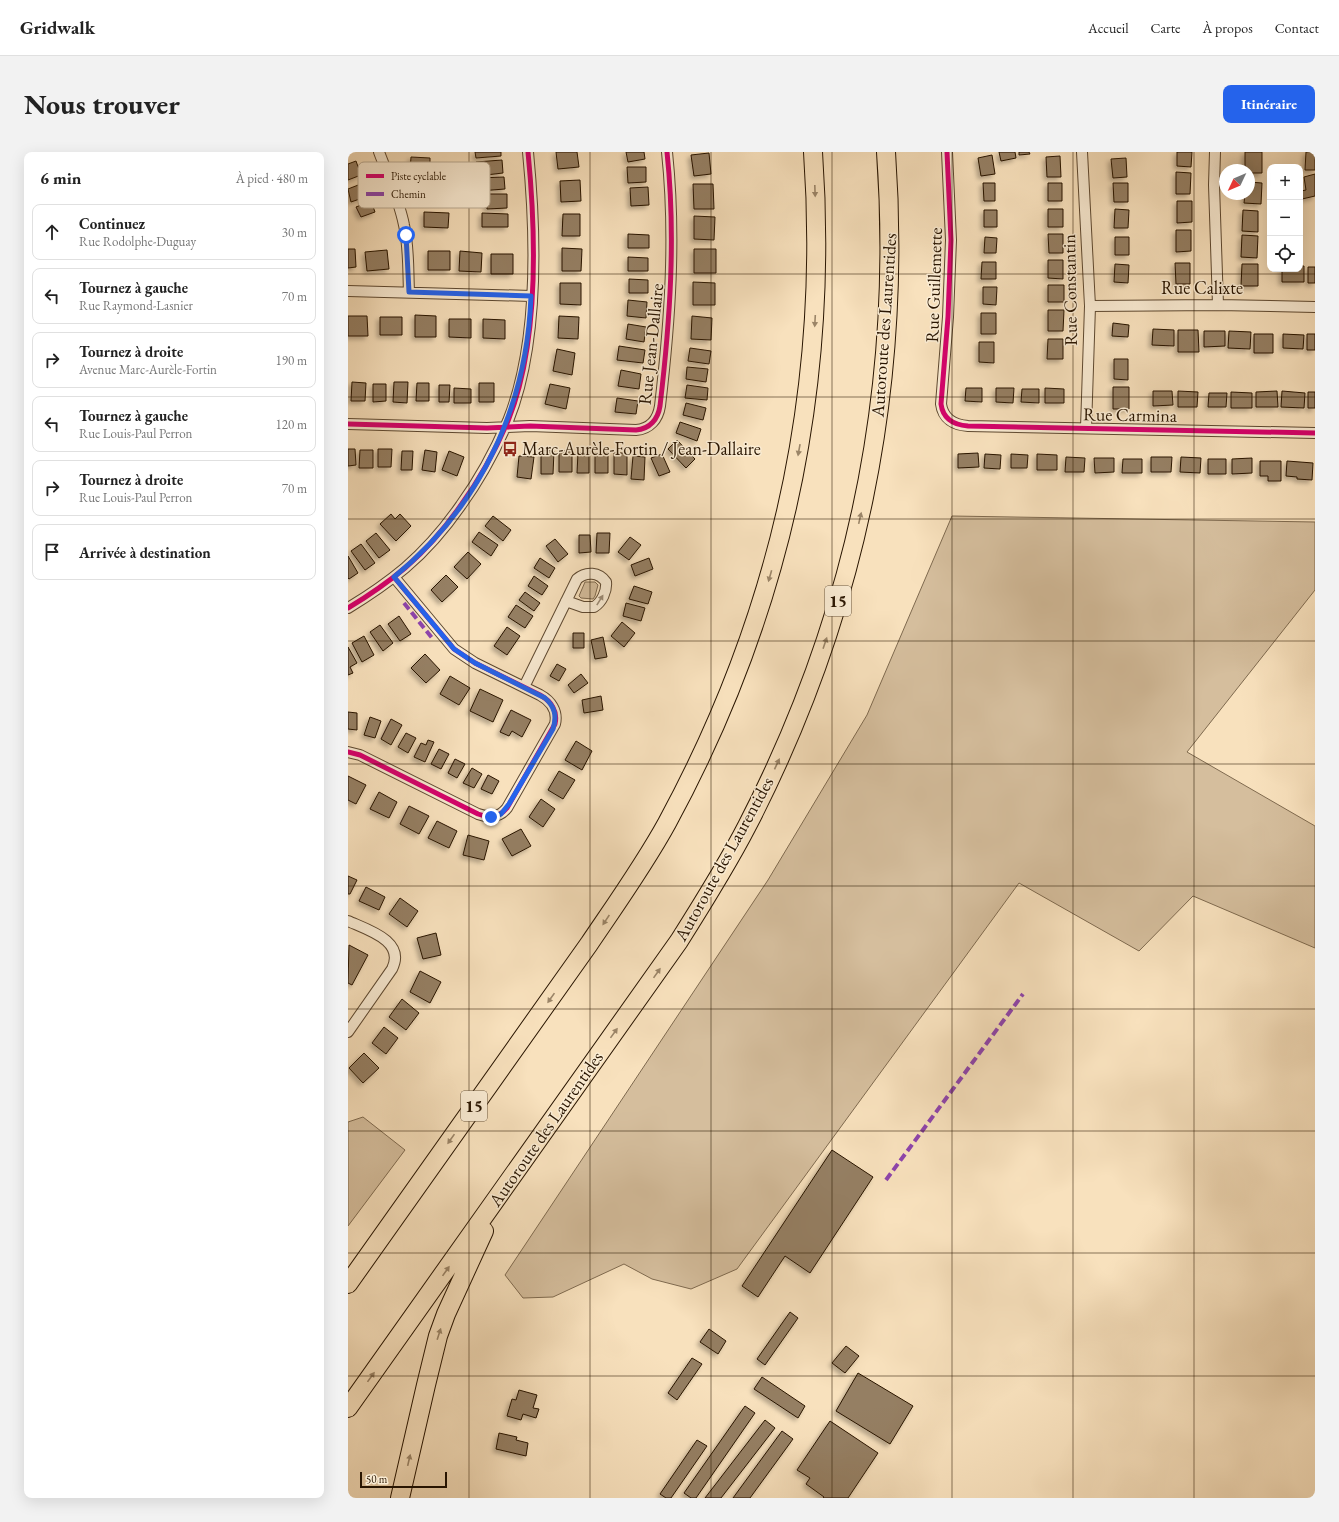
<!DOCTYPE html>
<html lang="fr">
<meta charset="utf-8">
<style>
:root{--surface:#fff;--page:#f2f2f2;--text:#222;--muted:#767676;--line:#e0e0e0;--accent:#2563eb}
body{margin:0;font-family:"EB Garamond",serif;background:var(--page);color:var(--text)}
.controls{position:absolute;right:12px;top:12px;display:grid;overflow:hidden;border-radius:8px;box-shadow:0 4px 16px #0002}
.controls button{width:36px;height:36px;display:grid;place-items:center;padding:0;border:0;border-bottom:1px solid var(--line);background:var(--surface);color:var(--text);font:20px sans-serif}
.compass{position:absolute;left:871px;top:12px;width:36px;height:36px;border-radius:50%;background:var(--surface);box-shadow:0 4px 16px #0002;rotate:226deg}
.scale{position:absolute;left:12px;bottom:10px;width:87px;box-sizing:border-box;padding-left:4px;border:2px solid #291501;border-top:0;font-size:11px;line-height:14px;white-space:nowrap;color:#291501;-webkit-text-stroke:3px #faecd4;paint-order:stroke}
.stop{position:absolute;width:12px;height:12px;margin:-9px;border:3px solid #2563eb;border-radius:50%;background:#fff}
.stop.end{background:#2563eb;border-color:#fff;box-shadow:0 1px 4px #0008}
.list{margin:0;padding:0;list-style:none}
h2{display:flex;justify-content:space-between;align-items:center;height:52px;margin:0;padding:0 16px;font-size:17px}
h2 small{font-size:13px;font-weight:400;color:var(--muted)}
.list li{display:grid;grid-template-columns:26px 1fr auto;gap:12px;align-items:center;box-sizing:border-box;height:56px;margin:0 8px 8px;padding:0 8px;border:1px solid var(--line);border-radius:8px}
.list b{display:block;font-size:15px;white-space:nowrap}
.list p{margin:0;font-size:13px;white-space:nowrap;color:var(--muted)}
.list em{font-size:13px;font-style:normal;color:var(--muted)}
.icon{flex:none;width:22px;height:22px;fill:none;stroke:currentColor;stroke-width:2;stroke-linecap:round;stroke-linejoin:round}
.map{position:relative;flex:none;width:967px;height:1346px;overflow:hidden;border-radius:8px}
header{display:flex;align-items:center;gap:24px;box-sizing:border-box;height:56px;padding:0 20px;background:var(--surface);border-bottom:1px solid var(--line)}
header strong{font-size:19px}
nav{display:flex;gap:22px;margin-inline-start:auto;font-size:14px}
.intro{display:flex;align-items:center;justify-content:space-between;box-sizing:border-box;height:96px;padding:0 24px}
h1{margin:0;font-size:28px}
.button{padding:10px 18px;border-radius:8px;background:var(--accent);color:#fff;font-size:14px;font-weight:700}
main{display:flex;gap:24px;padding:0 24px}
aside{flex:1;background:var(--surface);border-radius:8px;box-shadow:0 4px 16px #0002}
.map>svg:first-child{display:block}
</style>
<header>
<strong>Gridwalk</strong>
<nav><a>Accueil</a><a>Carte</a><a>À propos</a><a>Contact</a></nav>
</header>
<div class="intro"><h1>Nous trouver</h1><a class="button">Itinéraire</a></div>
<main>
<aside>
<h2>6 min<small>À pied · 480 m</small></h2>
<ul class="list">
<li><svg class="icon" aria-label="ahead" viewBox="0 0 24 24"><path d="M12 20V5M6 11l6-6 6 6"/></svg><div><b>Continuez</b><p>Rue Rodolphe-Duguay</p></div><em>30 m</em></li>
<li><svg class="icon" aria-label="left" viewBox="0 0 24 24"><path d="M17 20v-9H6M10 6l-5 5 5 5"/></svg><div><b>Tournez à gauche</b><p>Rue Raymond-Lasnier</p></div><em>70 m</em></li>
<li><svg class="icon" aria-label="right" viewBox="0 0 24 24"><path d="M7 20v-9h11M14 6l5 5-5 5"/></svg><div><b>Tournez à droite</b><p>Avenue Marc-Aurèle-Fortin</p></div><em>190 m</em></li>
<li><svg class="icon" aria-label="left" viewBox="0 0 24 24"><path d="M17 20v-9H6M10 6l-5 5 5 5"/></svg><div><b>Tournez à gauche</b><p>Rue Louis-Paul Perron</p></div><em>120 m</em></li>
<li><svg class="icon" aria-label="right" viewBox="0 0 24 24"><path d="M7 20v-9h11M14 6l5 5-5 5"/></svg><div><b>Tournez à droite</b><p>Rue Louis-Paul Perron</p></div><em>70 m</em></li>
<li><svg class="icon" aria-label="arrive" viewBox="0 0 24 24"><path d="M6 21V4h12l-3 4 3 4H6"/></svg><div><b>Arrivée à destination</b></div></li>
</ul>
</aside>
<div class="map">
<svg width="967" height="1346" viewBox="0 0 967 1346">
<defs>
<filter id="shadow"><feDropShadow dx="-3" dy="3" stdDeviation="2" flood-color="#0004"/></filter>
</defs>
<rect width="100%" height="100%" fill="#f8e1bd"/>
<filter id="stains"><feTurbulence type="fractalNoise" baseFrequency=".005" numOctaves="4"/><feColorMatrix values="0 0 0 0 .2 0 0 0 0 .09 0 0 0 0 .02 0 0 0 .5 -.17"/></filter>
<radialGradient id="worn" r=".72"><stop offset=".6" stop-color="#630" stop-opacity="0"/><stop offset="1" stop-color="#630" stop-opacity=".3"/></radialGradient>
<path fill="#d5be9d" stroke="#7f6a4f" d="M604 364 967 370V438L839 600 967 674V796L845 744 791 799 671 731 389 1117 343 1137 304 1127 276 1112 205 1145 175 1146 157 1123 420 728 519 563Z
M237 430H247L250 433 247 444 245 447 233 446 231 444Z
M15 965 57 998 0 1074V970Z"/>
<path fill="#957f63" stroke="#291501" filter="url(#shadow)" d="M127 0H153V4L128 6Z
M208 0H229L231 15 210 17Z
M278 0H296L297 7 280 10Z
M651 0H667L668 6 653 9Z
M671 0H681L682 2 671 3Z
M829 0H844L843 15 829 14Z
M897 0H914V21H901V18H897Z
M958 0H967V18H957Z
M361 1 363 22 346 24 343 3Z
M644 3 647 22 633 24 630 6Z
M712 4 713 25H699L698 5Z
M63 5 82 6V20L62 19Z
M778 6 779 25 765 26 763 7Z
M154 8 155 21 129 24 128 10Z
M8 9 13 23 0 28V12Z
M279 15H298V30L280 31Z
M828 20 843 21 842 42H828Z
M967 22V44L954 47 953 39 958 38 956 25Z
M156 25 157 37 131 39 130 26Z
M232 28 233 49 213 50 212 29Z
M18 30 23 43 3 50 0 37Z
M901 30 914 31 913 52 896 51 897 42H901Z
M635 31H647V49H636Z
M700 31H714V49H700Z
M765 31H780V50H766Z
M345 32H365L366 57H346Z
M300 35 301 53 283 54 282 36Z
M138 42H159V56L139 57Z
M23 49 27 60 13 65 8 55Z
M829 49H844V70L829 71Z
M700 57H715V75H700Z
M767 57 781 58 780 76H766Z
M636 58H649V75H636Z
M895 58 910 59V80L894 79Z
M76 60 101 61 100 76 76 75Z
M134 61 160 62V75H134Z
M215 62H232V84H214Z
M346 64 367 65 366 88 346 87Z
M828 78H843V99L828 100Z
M280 82 301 83V96H280Z
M700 82H715V101H701Z
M894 83 910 84 909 106 893 105Z
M637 85 649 86 648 101H636Z
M767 85H781V103H767Z
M214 96 234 97 233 119H214Z
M0 97H7L8 115 0 116Z
M346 97H368V121H346Z
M39 98 41 117 19 119 17 100Z
M80 99H102V118H80Z
M112 99 134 101 133 120 111 119Z
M143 102H165V122H143Z
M280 105 300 106V119H280Z
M700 108H715V127L700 126Z
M634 110H648V127H633Z
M827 111H842V132H828Z
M767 112 781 113 780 131 766 130Z
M894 112H910V134H893Z
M952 114H956V130H934V117H952Z
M960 115H967V131H960Z
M281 127 300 128V141H281Z
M345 130 367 131V153H345Z
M212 131H233V153L212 152Z
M700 133H716V150H700Z
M635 135H649L648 153 635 152Z
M280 148 299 150 298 166 279 164Z
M700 158H716L715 179H700Z
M633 161H648V182H633Z
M67 163 88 164V185H67Z
M0 164H19L20 184H0Z
M211 164 231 165 230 187 210 186Z
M344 164 364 166 363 188 343 187Z
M32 165H54V183H32Z
M101 167H123V186L101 185Z
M135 167 157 168V187L135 186Z
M765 171 781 173 780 185 764 184Z
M280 172 298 175 296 190 278 187Z
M805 177 826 178V194L804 193Z
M830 178H850L851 200H830Z
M856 179H877V194L856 195Z
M881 179 903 180 902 197 880 196Z
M906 182H925V201H906Z
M935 182 956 183 955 197 935 196Z
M959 182H967V198H959Z
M700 187H715V207H699Z
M631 190H646V211L631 210Z
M271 194 297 198 295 211 269 208Z
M342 196 363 199 361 212 340 209Z
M209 197 227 201 224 223 205 219Z
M766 207H780V228L766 227Z
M339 215 360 217 358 230 338 227Z
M273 218 293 222 291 237 270 234Z
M4 230 18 231 17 249H3Z
M46 230H60L59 251 45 250Z
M69 231H81V249H68Z
M131 231H146V250H131Z
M25 232H38V249L25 250Z
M202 232 222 236 218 257 197 252Z
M91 233H102L101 250H91Z
M339 233 360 236 359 248 337 246Z
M765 235H781V257H765Z
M106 236 123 237V251H106Z
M618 236H634V250L617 249Z
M648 236H666L665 251 648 250Z
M697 236 716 237V251H697Z
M674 237H691V251L673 250Z
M805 239H824L825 253 805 254Z
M830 239 850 240 849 255H830Z
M929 239 930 255H908V240Z
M934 239 957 241 956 256 933 255Z
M883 240 904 241V256H883Z
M960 240H967V256H960Z
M861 241H879L878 255H860Z
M269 246 290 249 288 262 267 260Z
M338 251 358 256 355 268 335 263Z
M332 270 353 277 349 289 328 281Z
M329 288 347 307 338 316 320 297Z
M0 297H7L8 313 0 314Z
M30 297H44L43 315H30Z
M12 298H25V316H11Z
M77 298 89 300 87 320 74 318Z
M193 298 206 299 205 322H193Z
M224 298V320H211V299Z
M54 299H65L64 318H53Z
M101 299 116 305 109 324 94 318Z
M230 301H241V321H229Z
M247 301H260V321H247Z
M266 301H279V323L266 322Z
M630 301 631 315 610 316V302Z
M314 302 322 320 311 324 303 306Z
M637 302 653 303 652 317 636 316Z
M663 302 680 303 679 316H663Z
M689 302 709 303V318H689Z
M171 304 186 305 183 327 169 325Z
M285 304 297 305 296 328 283 327Z
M718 305 737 306 736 320H717Z
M803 305H824L823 320H803Z
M833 305 853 306 852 321 832 320Z
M746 306H766V320L747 321Z
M904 306V321L884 322V307Z
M775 307H794V321H774Z
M860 307H878V322H860Z
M912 309H933V329H920V324H912Z
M939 309 965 311 964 328 949 327V325L938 324Z
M43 362 47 367 52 362 63 374 48 389 32 372Z
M145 364 163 378 155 389 137 374Z
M131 380 150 393 143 404 124 390Z
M28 381 42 398 31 406 18 389Z
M249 381H262L261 401H248Z
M231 383H242L243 400 231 401Z
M282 385 293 393 281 408 270 400Z
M207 387 220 402 210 410 198 394Z
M13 392 27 411 17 418 3 399Z
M120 400 133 412 119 427 106 415Z
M0 404 10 421 1 427 0 426Z
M192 406 207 416 201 426 186 416Z
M301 406 305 417 287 424 283 413Z
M98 423 110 435 94 450 83 438Z
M186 424 200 434 194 443 180 434Z
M286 434 304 440 300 452 281 447Z
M177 440 192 451 186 459 171 448Z
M278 451 297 456 293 469 275 464Z
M168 453 185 464 177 476 160 465Z
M51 464 63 482 52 489 40 472Z
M274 470 287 481 276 495 263 484Z
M32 473 45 491 35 499 22 480Z
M159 475 172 484 159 503 146 494Z
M225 481H236V496H225Z
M16 484 26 503 14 510 4 491Z
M255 485 259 505 247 507 243 488Z
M0 495 9 511 2 515 5 521 0 523Z
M77 502 92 518 78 531 63 516Z
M209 512 218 517 211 529 202 524Z
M233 522 240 531 226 541 220 533Z
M102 524 122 536 111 553 92 542Z
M132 537 155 548 145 570 122 559Z
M253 544 255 558 236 561 234 548Z
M163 558 183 568 174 585 164 579 161 584 152 580Z
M0 560 9 561V578L0 577Z
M22 565 33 569 27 586 16 583Z
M43 567 54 573 43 593 33 587Z
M58 581 68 586 60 601 50 595Z
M80 588 86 590 77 610 66 605 73 591 78 593Z
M228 589 244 599 234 618 217 608Z
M91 597 101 602 93 617 83 612Z
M107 607 117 612 109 626 100 621Z
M124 616 134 622 126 636 115 631Z
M211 619 227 628 215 647 200 638Z
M140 623 151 629 144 642 133 637Z
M0 624 18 633 8 652 0 648Z
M31 640 49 650 41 666 22 657Z
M193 647 207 657 195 675 181 665Z
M61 654 81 664 71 682 52 672Z
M89 669 109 679 101 696 80 686Z
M173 677 183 694 164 704 154 687Z
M120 683 141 689 136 708 115 703Z
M0 724 9 728 2 742H0Z
M18 735 37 745 31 758 11 749Z
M52 746 70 759 59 775 41 762Z
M88 781 93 803 75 807 69 786Z
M1 793 20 803 4 833 0 831Z
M72 819 93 830 82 851 62 840Z
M54 847 71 861 58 878 41 865Z
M36 875 50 886 38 902 24 891Z
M16 901 31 916 15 931 1 916Z
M484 998 525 1025 462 1121 437 1104 410 1145 394 1134Z
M442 1160 450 1166 417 1213 409 1207Z
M361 1177 378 1189 370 1202 352 1190Z
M498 1194 511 1204 497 1221 484 1211Z
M344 1206 354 1212 329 1248 320 1241Z
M510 1221 565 1254 542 1292 488 1259Z
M414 1225 457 1254 450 1266 406 1237Z
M171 1238 189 1243 185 1256 191 1257 188 1266 175 1262 173 1268 159 1264 164 1247 168 1248Z
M397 1254 407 1261 348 1346H343L336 1341Z
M417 1268 427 1276 373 1346H357Z
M482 1269 530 1301 500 1346H475L476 1345 458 1332 462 1326 449 1318Z
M434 1279 445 1287 402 1346H385Z
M151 1281 169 1285 168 1288 180 1291 178 1304 148 1297Z
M349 1288 359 1294 323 1346H318L312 1342Z"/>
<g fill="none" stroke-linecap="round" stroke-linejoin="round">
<defs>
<path id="minor" d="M31 0C40 24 51 48 56 73 61 95 60 117 61 140
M599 0 603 88 600 165 593 252C595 267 606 273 620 274L967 281
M734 0 742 154 738 276
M867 0 866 33 870 153
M0 139 183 144
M742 154 870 153 967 155
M0 272 139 276 182 274 288 278C302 277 310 267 312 254 322 169 328 85 319 0
M0 456C20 444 39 431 57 416 78 398 97 376 113 353 132 327 147 299 160 269 191 192 188 82 180 0
M176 535 229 427C238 419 251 420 258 430 259 439 254 450 246 455H235L218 449
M0 600 12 603 130 662C141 666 151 666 159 656L207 572C210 559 203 549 192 543L127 511 106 497 46 425
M0 769C20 778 58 789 44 817L0 880"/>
<path id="motorway" d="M0 1132 241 792C268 752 296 713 319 671 433 461 482 238 465 0
M0 1256 331 789C355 751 379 713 399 674 508 463 555 236 538 0
M52 1346 78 1233 90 1184 98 1162 136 1079"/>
</defs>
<use href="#minor" stroke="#5d4830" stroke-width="12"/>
<use href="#motorway" stroke="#291501" stroke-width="20"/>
<use href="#minor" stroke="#faecd4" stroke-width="10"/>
<use href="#motorway" stroke="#f8e1bd" stroke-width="18"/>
<path stroke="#8e44ad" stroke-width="4" stroke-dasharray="8 4" stroke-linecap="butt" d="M56 451 84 486
M538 1028 675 842"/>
<defs>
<path id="cycleway" d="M599 0 603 88 600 165 593 252C595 267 606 273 620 274L967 281
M0 272 139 276 182 274 288 278C302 277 310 267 312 254 322 169 328 85 319 0
M0 456C20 444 39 431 57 416 78 398 97 376 113 353 132 327 147 299 160 269 191 192 188 82 180 0
M0 600 12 603 130 662C141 666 151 666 159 656L207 572C210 559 203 549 192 543L127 511 106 497 46 425"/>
</defs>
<use href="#cycleway" stroke="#faecd4" stroke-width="8"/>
<use href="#cycleway" stroke="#d6006c" stroke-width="5"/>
</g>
<defs><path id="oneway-solid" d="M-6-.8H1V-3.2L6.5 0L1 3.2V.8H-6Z"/></defs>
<g fill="#9b8568">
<use href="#oneway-solid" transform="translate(467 39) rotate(88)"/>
<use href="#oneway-solid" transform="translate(467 169) rotate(93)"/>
<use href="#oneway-solid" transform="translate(451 298) rotate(100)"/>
<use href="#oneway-solid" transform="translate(512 366) rotate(-77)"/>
<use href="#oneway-solid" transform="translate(422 424) rotate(106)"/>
<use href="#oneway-solid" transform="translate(477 491) rotate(-71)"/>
<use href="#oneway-solid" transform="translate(429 612) rotate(-65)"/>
<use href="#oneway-solid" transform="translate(258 768) rotate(124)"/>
<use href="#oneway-solid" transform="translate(309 821) rotate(-55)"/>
<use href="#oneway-solid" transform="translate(203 846) rotate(125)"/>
<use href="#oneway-solid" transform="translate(266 881) rotate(-54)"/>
<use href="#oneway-solid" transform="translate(103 987) rotate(125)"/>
<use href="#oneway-solid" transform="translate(98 1119) rotate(-55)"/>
<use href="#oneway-solid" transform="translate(91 1182) rotate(-72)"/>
<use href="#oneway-solid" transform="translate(23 1225) rotate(-54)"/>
<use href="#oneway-solid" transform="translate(61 1308) rotate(-77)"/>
</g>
<use fill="#9c8b75" href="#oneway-solid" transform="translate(252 448) rotate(-58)"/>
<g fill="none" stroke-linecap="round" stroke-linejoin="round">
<path stroke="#2563eb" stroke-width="5" d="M58 83 61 140 183 144C179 254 133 354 46 425L106 497 127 511 197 546C207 555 209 564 205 577L161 652 153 662 143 665"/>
</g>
<path fill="none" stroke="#291501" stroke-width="1" stroke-opacity="0.55" d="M121 0V1346M242 0V1346M363 0V1346M484 0V1346M604 0V1346M725 0V1346M846 0V1346M0 122H967M0 245H967M0 367H967M0 489H967M0 612H967M0 734H967M0 857H967M0 979H967M0 1101H967M0 1224H967"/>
<defs>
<symbol id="bus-bare" viewBox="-9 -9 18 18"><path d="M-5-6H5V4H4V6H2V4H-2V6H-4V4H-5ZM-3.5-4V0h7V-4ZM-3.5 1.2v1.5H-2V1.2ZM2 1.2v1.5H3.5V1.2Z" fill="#8f2418" stroke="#faecd4" stroke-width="2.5" paint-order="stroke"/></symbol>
</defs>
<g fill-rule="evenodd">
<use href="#bus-bare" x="151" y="286" width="22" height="22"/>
</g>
<g text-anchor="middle" stroke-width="3" stroke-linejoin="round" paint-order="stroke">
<g fill="#faecd4" stroke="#685640" stroke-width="1">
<rect x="477" y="434" width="26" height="30" rx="3"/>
<rect x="113" y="939" width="26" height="30" rx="3"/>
</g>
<g font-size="17" font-weight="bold" fill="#291501">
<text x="490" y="455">15</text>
<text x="126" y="960">15</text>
</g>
<g font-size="18" fill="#291501" stroke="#faecd4">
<text transform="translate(586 133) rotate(-88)" y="6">Rue Guillemette</text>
<text x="854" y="142">Rue Calixte</text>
<text transform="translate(722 138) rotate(-91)" y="6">Rue Constantin</text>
<text transform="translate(536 173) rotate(-86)" y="6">Autoroute des Laurentides</text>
<text transform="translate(303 192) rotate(-84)" y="6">Rue Jean-Dallaire</text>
<text transform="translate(782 263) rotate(1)" y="6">Rue Carmina</text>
<text transform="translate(376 707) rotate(-61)" y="6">Autoroute des Laurentides</text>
<text transform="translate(198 977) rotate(-55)" y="6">Autoroute des Laurentides</text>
</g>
<g font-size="18" fill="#291501" stroke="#faecd4" text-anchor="start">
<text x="174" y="303">Marc-Aurèle-Fortin / Jean-Dallaire</text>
</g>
</g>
<rect x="10" y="10" width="132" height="46" rx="6" fill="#faecd4" stroke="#bbac95" stroke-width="1"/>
<rect x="18" y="22" width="18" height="4" fill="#d6006c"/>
<rect x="18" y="40" width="18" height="4" fill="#8e44ad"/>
<g font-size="11" fill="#291501">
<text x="43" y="28">Piste cyclable</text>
<text x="43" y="46">Chemin</text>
</g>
<rect width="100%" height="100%" filter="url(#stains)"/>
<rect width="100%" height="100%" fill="url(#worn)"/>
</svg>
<div class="controls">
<button>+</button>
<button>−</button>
<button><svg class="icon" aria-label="locate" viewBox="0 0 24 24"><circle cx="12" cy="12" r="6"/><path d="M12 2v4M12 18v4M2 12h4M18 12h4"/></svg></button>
</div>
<svg class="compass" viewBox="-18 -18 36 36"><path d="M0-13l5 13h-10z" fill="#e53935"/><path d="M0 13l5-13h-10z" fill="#767676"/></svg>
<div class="scale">50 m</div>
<div class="stop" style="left:58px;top:83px"></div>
<div class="stop end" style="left:143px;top:665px"></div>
</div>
</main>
